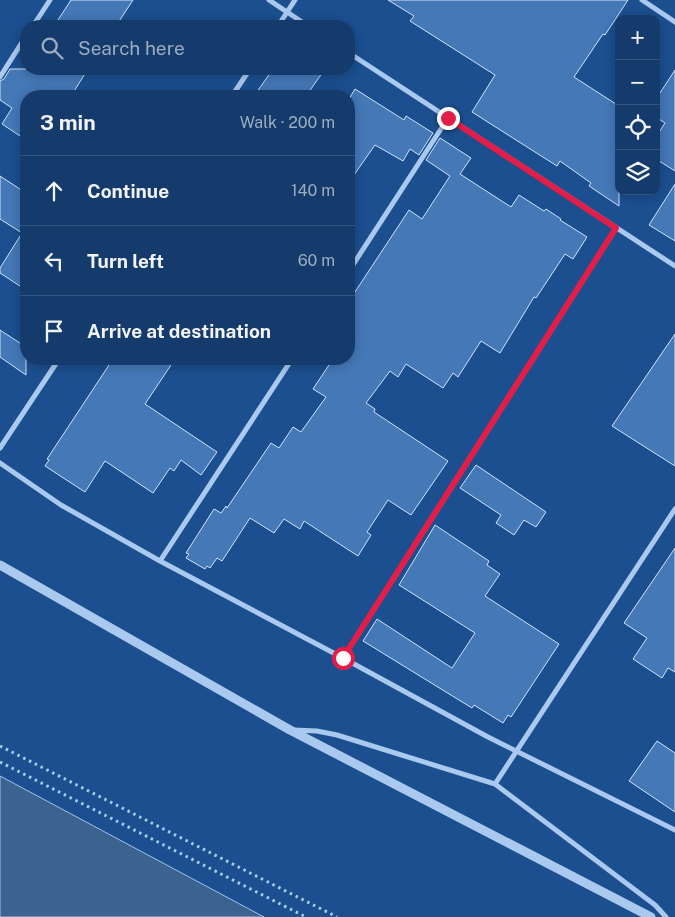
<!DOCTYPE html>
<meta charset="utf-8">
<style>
:root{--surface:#143b6b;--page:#1d4271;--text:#f1f3f6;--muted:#9dadc1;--line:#33557e}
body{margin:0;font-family:"Public Sans",sans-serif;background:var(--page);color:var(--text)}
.controls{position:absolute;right:15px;top:15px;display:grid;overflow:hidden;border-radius:10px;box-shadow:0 2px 12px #0003}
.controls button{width:45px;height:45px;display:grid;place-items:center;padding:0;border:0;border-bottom:1px solid var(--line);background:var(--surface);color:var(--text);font:25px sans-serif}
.stop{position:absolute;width:15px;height:15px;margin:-11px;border:4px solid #e11d48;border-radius:50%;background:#fff}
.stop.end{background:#e11d48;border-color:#fff;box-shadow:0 1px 5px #0008}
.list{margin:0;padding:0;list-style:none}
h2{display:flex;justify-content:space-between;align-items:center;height:65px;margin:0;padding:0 20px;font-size:21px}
h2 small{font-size:16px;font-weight:400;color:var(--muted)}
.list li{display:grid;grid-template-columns:32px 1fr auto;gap:15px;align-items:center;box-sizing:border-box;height:70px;padding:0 20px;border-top:1px solid var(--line)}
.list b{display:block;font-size:19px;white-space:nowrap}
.list em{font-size:16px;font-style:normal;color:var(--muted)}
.icon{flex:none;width:28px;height:28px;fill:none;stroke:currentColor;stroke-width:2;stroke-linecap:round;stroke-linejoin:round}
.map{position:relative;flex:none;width:675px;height:917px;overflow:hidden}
.search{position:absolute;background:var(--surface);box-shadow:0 2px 12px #0003;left:20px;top:20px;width:335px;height:55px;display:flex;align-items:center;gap:12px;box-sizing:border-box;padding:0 18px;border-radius:20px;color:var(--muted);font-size:19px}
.panel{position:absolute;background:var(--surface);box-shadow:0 2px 12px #0003;left:20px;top:90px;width:335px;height:275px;border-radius:20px}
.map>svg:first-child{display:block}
</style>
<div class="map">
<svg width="675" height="917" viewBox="0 0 675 917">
<rect width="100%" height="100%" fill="#1b4f8f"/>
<path fill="#3c6290" stroke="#9cc4f0" d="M0 776 264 917H0Z"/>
<path fill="#4478b7" stroke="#cfe3fa" d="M71 0H133L116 26H54Z
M388 0H628L605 35 603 34 574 77 619 106V206L589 186 591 183 560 161 557 166 472 112 495 75 410 21 414 16Z
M10 69H88L71 96H26V140L2 124 12 108 0 100V81L4 79Z
M273 69H325L306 96H254Z
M675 70V171L656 159V137L665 123 656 117V99Z
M355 89 404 120 406 116 433 133 419 155 410 149 403 161 375 145 349 182V99Z
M440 138 471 158 460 174 511 207 519 195 544 211 546 209 561 219 560 220 587 237 573 259 565 254 536 298 534 297 500 353 481 341 458 377 453 373 443 388 406 364 398 377 390 371 366 403 375 409 374 412 448 461 411 515 388 500 367 532 371 535 358 556 304 521 300 529 284 519 274 533 250 518 222 561 217 558 210 568 207 566 205 569 186 558 189 554 186 553 214 509 221 513 226 506 227 508 271 443 279 448 293 427 301 432 326 397 313 389 333 359H349V301L409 210 422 219 450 176 426 160Z
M0 176 26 193V290L0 273V268L22 233 0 219Z
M675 184V241L649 225Z
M0 330 26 347V375L0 357Z
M675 334V466L612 426Z
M113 359H175L145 404 217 452 201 475 181 460 174 471 170 468 153 493 105 461 85 492 45 466 49 460 47 459Z
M476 465 546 512 536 527 524 520 514 535 496 523 501 515 460 488Z
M435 525 489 561 487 565 500 574 485 596 559 644 511 717 508 715 503 723 474 705 472 708 363 641 377 619 452 668 475 633 399 585Z
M675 548V672L668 668 662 678 633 659 647 638 624 623Z
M657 741 675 753V812L629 781Z"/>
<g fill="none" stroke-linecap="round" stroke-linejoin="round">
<path stroke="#a9c9ee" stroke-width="3" stroke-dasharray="2.5 4" stroke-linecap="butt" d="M0 746 337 917
M0 762 306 917"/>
<path stroke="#a9c9ee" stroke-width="5" d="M269 0 308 26
M642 0 675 22
M33 26 50 0
M278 26 295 0
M349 53 675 266
M0 77 26 36
M232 96 250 69
M349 271 448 118
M0 448 59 359
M0 463 61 505 160 561 343 658 488 737 675 830
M160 561 292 359
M343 658 616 228
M293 730 317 731 337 735 495 784 655 905 666 917
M495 784 675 509"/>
<path stroke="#a9c9ee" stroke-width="9" d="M0 565 290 730 651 917"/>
</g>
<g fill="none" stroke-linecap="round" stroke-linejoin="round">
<path stroke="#e11d48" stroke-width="6" d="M343 658 616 228 448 118"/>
</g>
</svg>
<div class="controls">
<button>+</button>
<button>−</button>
<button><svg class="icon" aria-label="locate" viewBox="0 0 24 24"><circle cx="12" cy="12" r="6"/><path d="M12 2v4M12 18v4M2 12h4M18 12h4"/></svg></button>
<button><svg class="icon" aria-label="layers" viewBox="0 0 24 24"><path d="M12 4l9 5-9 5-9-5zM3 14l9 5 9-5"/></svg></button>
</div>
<div class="stop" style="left:343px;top:658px"></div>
<div class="stop end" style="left:448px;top:118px"></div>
<div class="search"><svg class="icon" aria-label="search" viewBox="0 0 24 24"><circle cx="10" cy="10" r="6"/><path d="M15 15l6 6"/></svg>Search here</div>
<section class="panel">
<h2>3 min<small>Walk · 200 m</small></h2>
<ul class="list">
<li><svg class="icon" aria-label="ahead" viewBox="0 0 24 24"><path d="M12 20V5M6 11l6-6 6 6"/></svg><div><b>Continue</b></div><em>140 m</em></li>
<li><svg class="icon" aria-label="left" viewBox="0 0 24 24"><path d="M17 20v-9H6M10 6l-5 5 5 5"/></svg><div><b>Turn left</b></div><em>60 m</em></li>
<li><svg class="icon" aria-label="arrive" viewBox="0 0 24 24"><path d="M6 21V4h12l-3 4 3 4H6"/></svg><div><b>Arrive at destination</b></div></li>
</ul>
</section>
</div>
